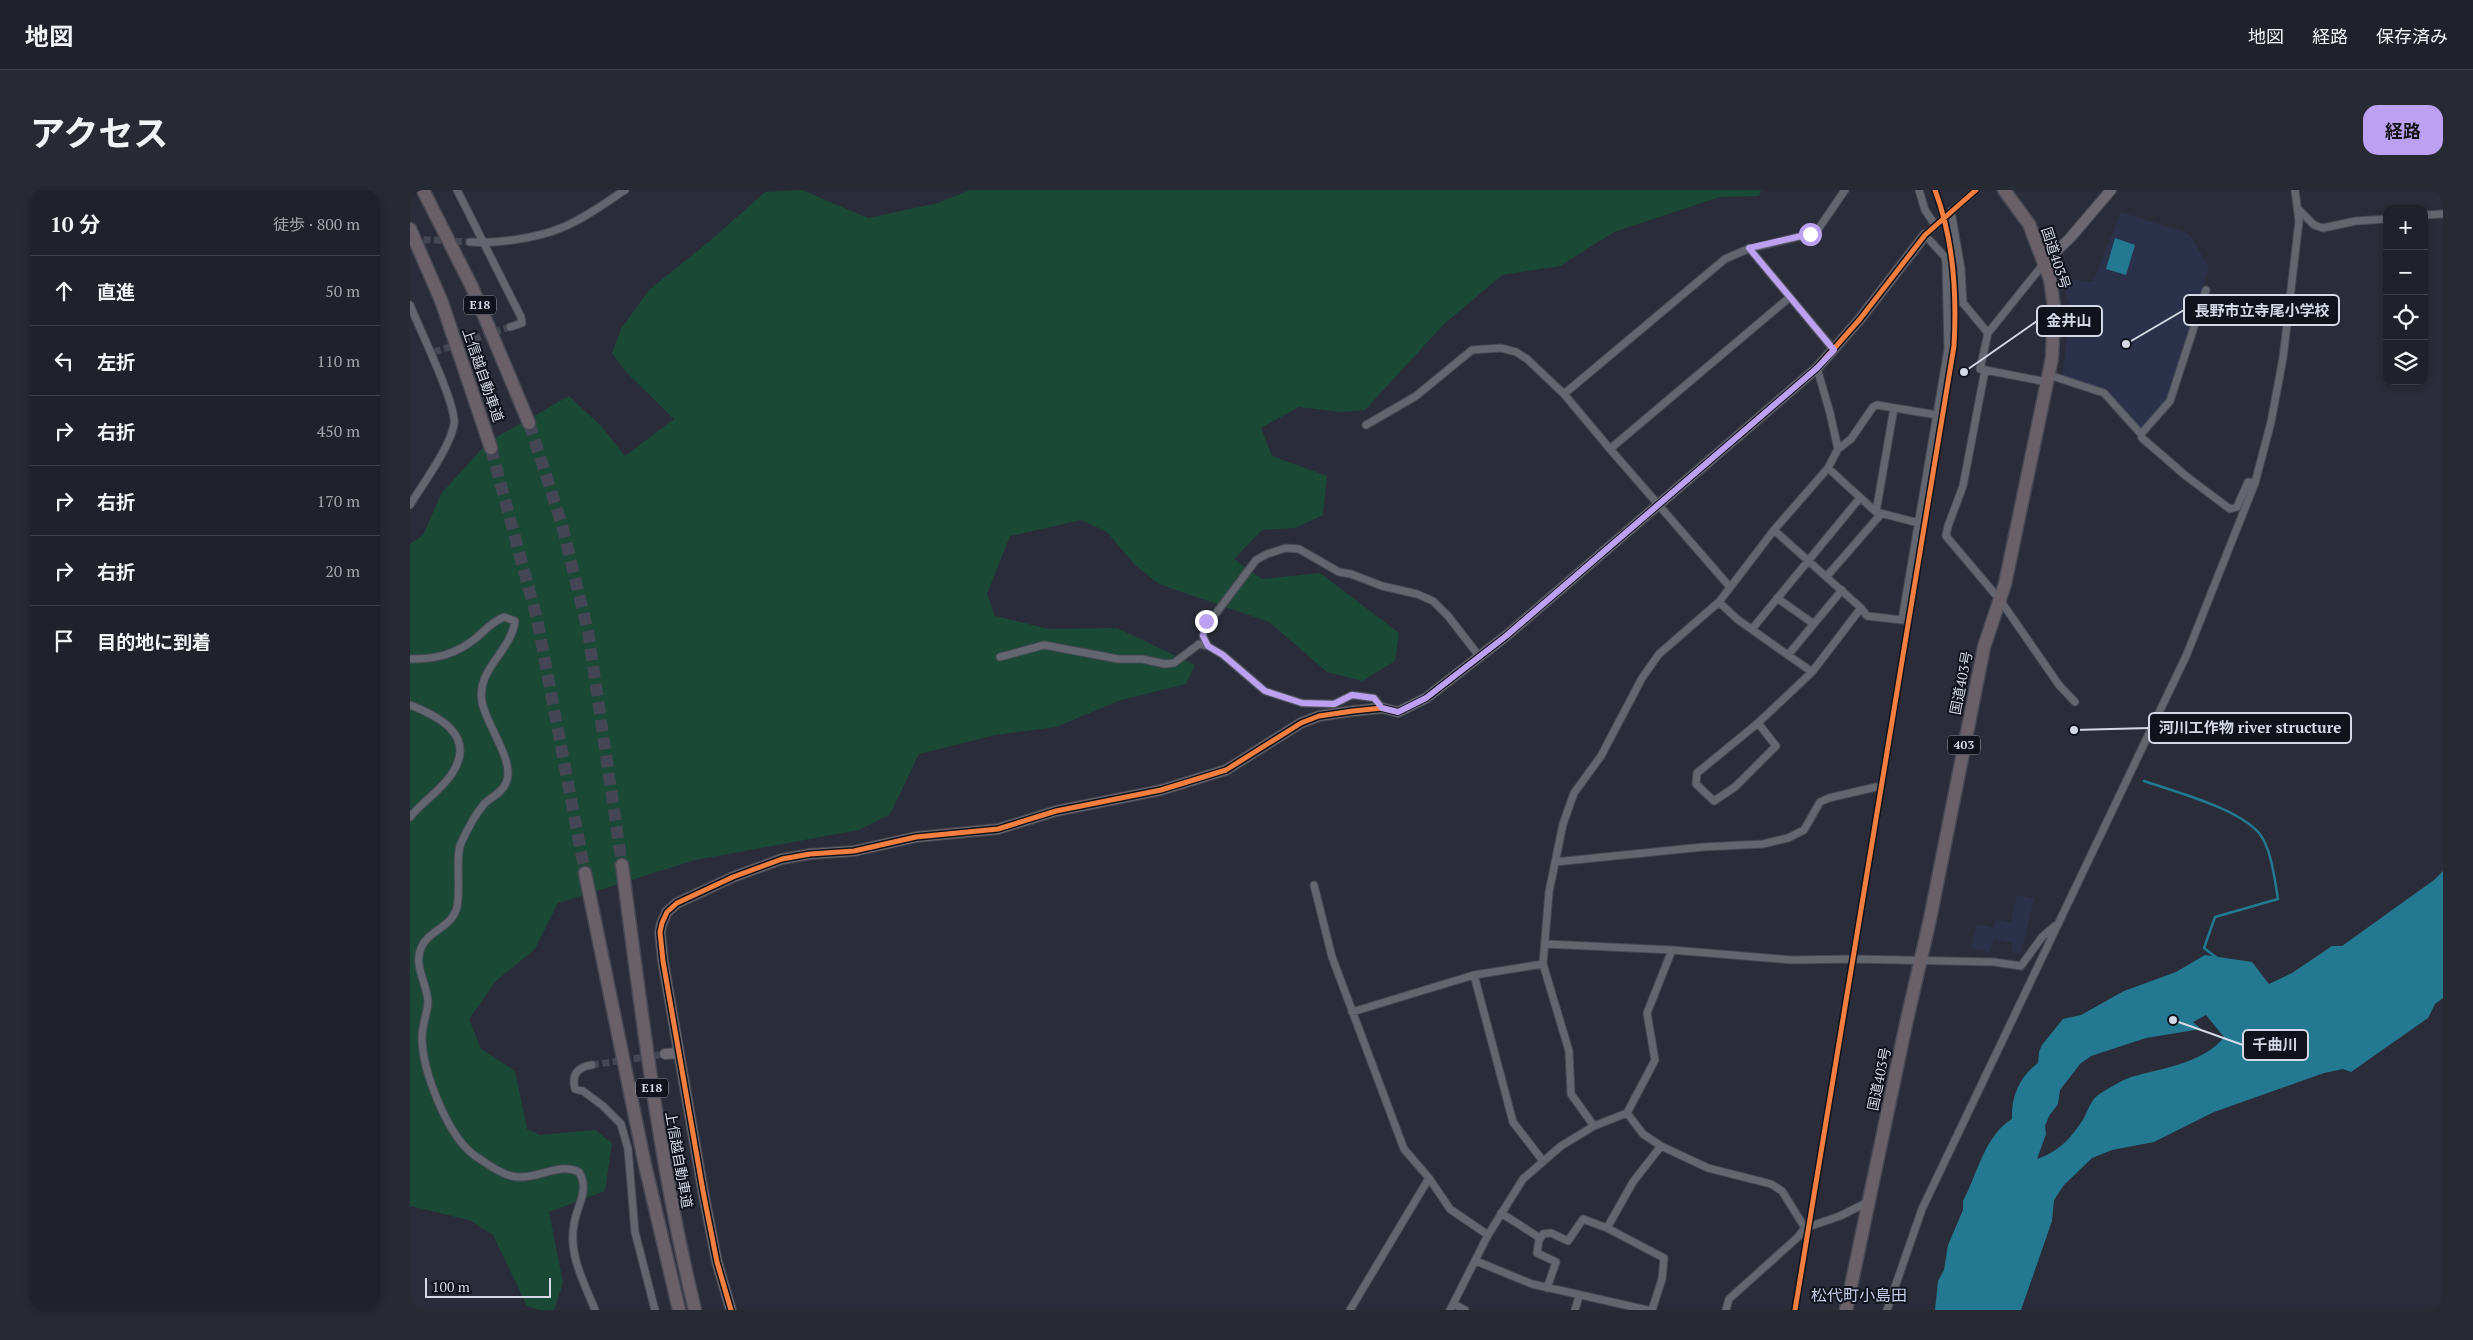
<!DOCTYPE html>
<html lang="ja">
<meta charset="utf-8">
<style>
:root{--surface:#20222b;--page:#282a33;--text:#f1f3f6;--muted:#a2a4a9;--line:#3d3f47;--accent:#bca0f2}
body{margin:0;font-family:"PT Serif","Noto Sans JP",serif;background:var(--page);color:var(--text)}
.controls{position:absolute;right:15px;top:15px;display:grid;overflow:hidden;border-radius:10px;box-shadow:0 2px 8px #0003}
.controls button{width:45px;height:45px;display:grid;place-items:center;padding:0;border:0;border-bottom:1px solid var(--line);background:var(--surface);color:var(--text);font:25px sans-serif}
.scale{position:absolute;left:15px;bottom:12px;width:126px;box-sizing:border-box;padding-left:5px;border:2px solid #d5d9e7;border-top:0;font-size:14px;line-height:18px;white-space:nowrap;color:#d5d9e7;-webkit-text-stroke:4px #10131c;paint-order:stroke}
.stop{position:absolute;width:15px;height:15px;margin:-11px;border:4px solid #bca0f2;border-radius:50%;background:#fff}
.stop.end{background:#bca0f2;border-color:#fff;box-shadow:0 1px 5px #0008}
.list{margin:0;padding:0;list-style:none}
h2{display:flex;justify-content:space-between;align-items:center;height:65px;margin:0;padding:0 20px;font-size:21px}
h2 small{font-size:16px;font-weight:400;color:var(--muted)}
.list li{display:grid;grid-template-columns:32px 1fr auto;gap:15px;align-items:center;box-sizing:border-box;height:70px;padding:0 20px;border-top:1px solid var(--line)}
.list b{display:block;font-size:19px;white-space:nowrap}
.list em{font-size:16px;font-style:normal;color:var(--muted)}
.icon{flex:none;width:28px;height:28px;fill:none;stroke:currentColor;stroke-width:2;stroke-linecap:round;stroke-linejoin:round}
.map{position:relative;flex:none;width:2033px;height:1120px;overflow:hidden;border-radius:15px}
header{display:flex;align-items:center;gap:30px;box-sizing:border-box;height:70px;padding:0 25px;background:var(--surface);border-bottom:1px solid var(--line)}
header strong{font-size:24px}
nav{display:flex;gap:28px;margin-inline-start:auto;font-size:18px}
.intro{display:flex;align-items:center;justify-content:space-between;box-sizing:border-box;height:120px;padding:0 30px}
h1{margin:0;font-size:35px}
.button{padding:12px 22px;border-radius:15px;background:var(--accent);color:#111;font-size:18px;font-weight:700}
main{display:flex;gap:30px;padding:0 30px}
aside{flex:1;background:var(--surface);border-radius:15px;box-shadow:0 2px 8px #0003}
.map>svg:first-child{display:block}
</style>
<header>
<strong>地図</strong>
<nav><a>地図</a><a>経路</a><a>保存済み</a></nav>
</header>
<div class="intro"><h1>アクセス</h1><a class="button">経路</a></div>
<main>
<aside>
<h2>10 分<small>徒歩 · 800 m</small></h2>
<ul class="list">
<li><svg class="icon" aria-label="ahead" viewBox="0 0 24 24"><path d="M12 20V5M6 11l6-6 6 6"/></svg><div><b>直進</b></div><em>50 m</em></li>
<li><svg class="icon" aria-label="left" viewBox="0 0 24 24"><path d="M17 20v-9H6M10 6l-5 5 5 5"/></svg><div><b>左折</b></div><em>110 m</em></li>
<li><svg class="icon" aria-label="right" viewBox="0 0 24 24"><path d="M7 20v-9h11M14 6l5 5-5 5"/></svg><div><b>右折</b></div><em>450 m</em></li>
<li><svg class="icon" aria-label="right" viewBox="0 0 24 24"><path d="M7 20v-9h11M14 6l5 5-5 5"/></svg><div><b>右折</b></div><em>170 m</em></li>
<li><svg class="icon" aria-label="right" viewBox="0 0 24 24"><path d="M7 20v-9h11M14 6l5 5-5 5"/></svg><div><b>右折</b></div><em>20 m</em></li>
<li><svg class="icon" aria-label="arrive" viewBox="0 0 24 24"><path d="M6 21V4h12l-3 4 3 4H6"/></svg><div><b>目的地に到着</b></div></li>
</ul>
</aside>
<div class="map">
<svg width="2033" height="1120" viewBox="0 0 2033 1120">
<rect width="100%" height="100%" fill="#2a2d39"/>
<path fill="#2b314a" d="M1711 22 1779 44 1799 77 1758 209 1733 238H1726L1694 199 1652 189 1660 120 1652 88 1683 92Z
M1607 705 1624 709 1611 763 1601 761 1603 753 1584 749 1580 762 1561 758 1567 734 1583 738 1586 729 1601 732Z"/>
<path fill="#1a4935" d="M392 0 458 28 528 13 560 0H1351L1349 6 1310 7 1204 42 1150 76 1092 85 1034 134 955 220 931 222 889 217 851 238 862 266 917 286 913 325 885 338 852 340 824 369 852 389 910 383 989 443 985 471 952 491 917 482 859 432 749 394 725 375 697 342 671 330 600 346 577 404 585 426 639 439 707 438 785 475 776 494 708 511 646 537 585 545 509 564 480 624 449 640 285 670 148 713 125 759 86 791 59 829 71 859 105 881 117 939 130 945 185 940 202 953 195 1001 139 1022 153 1093 144 1120H130L117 1116 83 1045 59 1030 0 1016V354L13 345 31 304 78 252 159 206 192 237 215 266 264 229 215 181 202 163 211 139 239 100 301 50 355 2Z"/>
<path fill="#237991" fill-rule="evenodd" d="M1705 48 1725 55 1716 85 1696 79Z
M2033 681V808L2025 814 2018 828 1941 882 1933 879 1914 883 1804 922 1744 952 1702 960 1682 968 1654 995 1644 1010 1642 1031 1611 1120H1525L1528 1091 1534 1080 1538 1055 1553 1020V1011C1567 985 1575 945 1602 929 1601 906 1610 886 1628 873L1629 862 1632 855 1653 829 1671 825 1714 801 1766 782 1795 765 1842 772 1859 794 1882 783 1922 756H1932L2024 690ZM1796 825 1814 847C1795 872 1754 878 1725 886 1713 889 1701 897 1691 903 1681 909 1679 918 1674 928 1661 948 1650 961 1627 969L1636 944 1635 936 1639 926 1648 914 1650 900 1670 874 1681 866 1736 848 1791 839 1783 832Z"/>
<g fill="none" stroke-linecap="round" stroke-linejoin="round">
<path stroke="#237991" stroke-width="2.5" d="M1734 591C1766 602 1827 618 1849 643 1861 657 1865 691 1868 709L1805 727 1794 758 1807 768"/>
<path stroke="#444753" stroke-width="7" stroke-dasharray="7 3.5" stroke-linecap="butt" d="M3 49 60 52
M24 162 100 137
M182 875 255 864"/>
<path stroke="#444753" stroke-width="12" stroke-dasharray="12 6" stroke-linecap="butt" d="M119 233 152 335 178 441 212 675
M81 258 127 429 175 683"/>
<defs>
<path id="street" d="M47 0 111 127 112 133 100 137
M1509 0 1515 20 1525 35
M1889 20 1904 35 1913 38 1946 31 1977 29
M1541 21 1551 79 1553 113 1578 143
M2014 25 2033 24
M60 52C86 54 127 48 151 38 174 29 195 13 215 0
M1339 58 1424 160
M1635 72 1578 143 1570 179 1637 192
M0 115C9 138 47 215 44 234 41 256 12 295 0 315
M1407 178 1420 223 1428 259
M1575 180 1553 296 1538 336 1536 346 1590 410 1649 495 1665 512
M1639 185 1694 203 1731 244 1760 211 1796 100
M1154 204 1315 69 1338 59 1400 44 1409 38 1435 0
M956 235 1006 206 1062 160 1091 158 1106 162 1117 169 1154 204 1200 259 1319 396
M1731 244 1732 248 1776 286 1820 319 1827 317 1838 292 1845 293
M1200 259 1380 107
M1418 278 1466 322 1509 333
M1466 322 1484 218
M1364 340 1451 418 1457 426 1492 430 1538 159 1536 72 1535 67 1515 45 1566 0
M1417 386 1471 324
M1367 408 1404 434
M1309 412 1327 429 1402 482 1348 533 1287 583 1286 594 1304 611 1325 597 1366 556 1348 533
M1342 439 1449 309
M798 456 793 446 796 431 804 426 846 370 857 364 876 358 889 359 929 382 941 384 972 396 1007 404 1023 411 1038 426 1069 466
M1378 465 1432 400
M590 467 634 455 708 469H732L755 474 764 473 789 454 798 456 813 465 855 501 892 513 924 514 942 505 964 508 972 518
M0 469C26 469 45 465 66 448 75 440 82 432 94 427L105 431C101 462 66 479 72 512 76 535 106 572 96 593 92 603 81 607 74 614 65 625 57 640 51 653 45 667 51 699 47 717 42 738 18 740 11 758 3 776 18 795 18 813 17 824 12 836 12 847 12 880 37 945 64 965 76 973 93 986 107 987 129 989 149 972 169 982 180 1000 167 1015 164 1034 158 1064 174 1092 185 1120
M1402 482 1451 418
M0 515C28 526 66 545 43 582 33 599 13 611 0 627
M1145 672 1293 657 1353 654 1378 648 1394 640 1410 612 1419 608 1466 597
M904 695 922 767 994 959 1019 988 1040 1019 1078 1045
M1136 754 1262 760 1382 770 1444 769 1584 772 1611 776 1632 747 1645 736
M1064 785 1103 932 1133 971
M942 822 1064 785 1133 774
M182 875C168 877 161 884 165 899L173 901 193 916 211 934 218 959 225 1042 245 1120
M1217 923 1245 870 1237 823 1262 760
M1184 936 1161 904 1159 861 1133 774 1139 702 1153 634 1164 603 1191 566 1232 488 1249 464 1309 412 1364 340 1418 278 1428 259 1441 249 1463 217 1467 215 1527 225
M1091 1023 1130 1048
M1066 1071 1122 1094 1237 1120
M1137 1098 1146 1072 1127 1063 1129 1050 1133 1044 1141 1043 1158 1051 1173 1029 1197 1038
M1044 1114 1055 1120
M940 1120 1019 988
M1040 1120 1078 1045 1113 989 1151 956 1184 936 1217 923 1233 944 1251 956 1298 978 1361 994 1372 1001 1395 1038
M1165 1120 1169 1106
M1242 1120 1252 1089 1254 1068 1197 1038 1223 992 1251 956
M1316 1120 1319 1109 1388 1047 1395 1038 1430 1026 1458 1012
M1477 1120 1512 1019 1777 464 1845 293 1861 232 1873 168 1889 31 1885 0"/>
<path id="secondary" d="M1635 72 1660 48 1701 0
M255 864 269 863
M321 1120 307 1072 293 1001 253 771 250 742 252 733 257 722 267 713 323 687 372 669 400 664 444 661 506 647 588 639 646 621 751 600 816 580 891 533 909 526 943 521 972 518 988 522 1016 508 1096 446 1407 178 1450 129 1515 45"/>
<path id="highway" d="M13 0 62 97 119 233
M0 39 31 110 81 258
M212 675C232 824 249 973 285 1120
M175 683 235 975 269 1120
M1436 1120 1496 834 1520 729 1574 457 1595 394 1642 168 1644 117 1640 89 1619 34 1594 0"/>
</defs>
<use href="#street" stroke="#464954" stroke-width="9"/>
<use href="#secondary" stroke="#464954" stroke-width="12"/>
<use href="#highway" stroke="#464954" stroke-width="15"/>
<use href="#street" stroke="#63666f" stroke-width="7"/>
<use href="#secondary" stroke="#6b6871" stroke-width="10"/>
<use href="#highway" stroke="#6a6068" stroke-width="12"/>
<defs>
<path id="cycleway" d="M321 1120 307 1072 293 1001 253 771 250 742 252 733 257 722 267 713 323 687 372 669 400 664 444 661 506 647 588 639 646 621 751 600 816 580 891 533 909 526 943 521 972 518 988 522 1016 508 1096 446 1407 178 1450 129 1515 45 1566 0
M1385 1120 1544 156C1547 104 1544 50 1525 0"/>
</defs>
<use href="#cycleway" stroke="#10131c" stroke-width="8"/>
<use href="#cycleway" stroke="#f27e40" stroke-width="5"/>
</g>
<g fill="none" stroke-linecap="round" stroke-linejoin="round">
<path stroke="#bca0f2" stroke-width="6" d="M796 431 793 446 798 456 813 465 855 501 892 513 924 514 942 505 964 508 972 518 988 522 1016 508 1096 446 1407 178 1424 160 1339 58 1400 44"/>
</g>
<g text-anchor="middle" stroke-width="4" stroke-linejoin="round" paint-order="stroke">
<g fill="#10131c" stroke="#9a9eaa" stroke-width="1">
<rect x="54" y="105.5" width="32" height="19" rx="4"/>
<rect x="1538" y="545.5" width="32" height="19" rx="4"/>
<rect x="226" y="888.5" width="32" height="19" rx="4"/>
</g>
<g font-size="12" font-weight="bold" fill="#d5d9e7">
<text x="70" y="119">E18</text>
<text x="1554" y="559">403</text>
<text x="242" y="902">E18</text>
</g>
<g font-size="14" fill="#d5d9e7" stroke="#10131c">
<text transform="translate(1646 68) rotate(72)" y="5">国道403号</text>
<text transform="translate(73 185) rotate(71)" y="5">上信越自動車道</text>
<text transform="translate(1551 493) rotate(-79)" y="5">国道403号</text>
<text transform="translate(1469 889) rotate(-78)" y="5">国道403号</text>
<text transform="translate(269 970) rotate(80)" y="5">上信越自動車道</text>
</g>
<g font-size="16" fill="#c5cde9" stroke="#10131c">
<text x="1449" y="1111">松代町小島田</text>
</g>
</g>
<path fill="none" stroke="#d5d9e7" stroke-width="2" d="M1716 154L1774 120M1554 182L1627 131M1664 540L1739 538M1763 830L1833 855"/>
<g fill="#d5d9e7" stroke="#10131c" stroke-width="2">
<circle cx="1716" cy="154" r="5"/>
<circle cx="1554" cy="182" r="5"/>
<circle cx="1664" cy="540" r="5"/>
<circle cx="1763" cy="830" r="5"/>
</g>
<g fill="#10131c" stroke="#d5d9e7" stroke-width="2">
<rect x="1774" y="105" width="155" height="30" rx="5"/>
<rect x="1627" y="116" width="65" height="30" rx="5"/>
<rect x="1739" y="523" width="202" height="30" rx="5"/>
<rect x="1833" y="840" width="65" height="30" rx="5"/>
</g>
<g font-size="15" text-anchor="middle" font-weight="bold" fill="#d5d9e7">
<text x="1852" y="126">長野市立寺尾小学校</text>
<text x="1659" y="136">金井山</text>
<text x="1840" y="543">河川工作物 river structure</text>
<text x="1865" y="860">千曲川</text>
</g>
</svg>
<div class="controls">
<button>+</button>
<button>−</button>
<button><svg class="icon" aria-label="locate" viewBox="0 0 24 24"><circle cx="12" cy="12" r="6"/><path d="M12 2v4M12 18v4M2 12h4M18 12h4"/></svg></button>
<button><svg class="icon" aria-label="layers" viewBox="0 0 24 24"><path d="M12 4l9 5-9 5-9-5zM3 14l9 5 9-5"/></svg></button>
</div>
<div class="scale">100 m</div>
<div class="stop" style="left:1400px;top:44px"></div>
<div class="stop end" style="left:796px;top:431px"></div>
</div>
</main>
